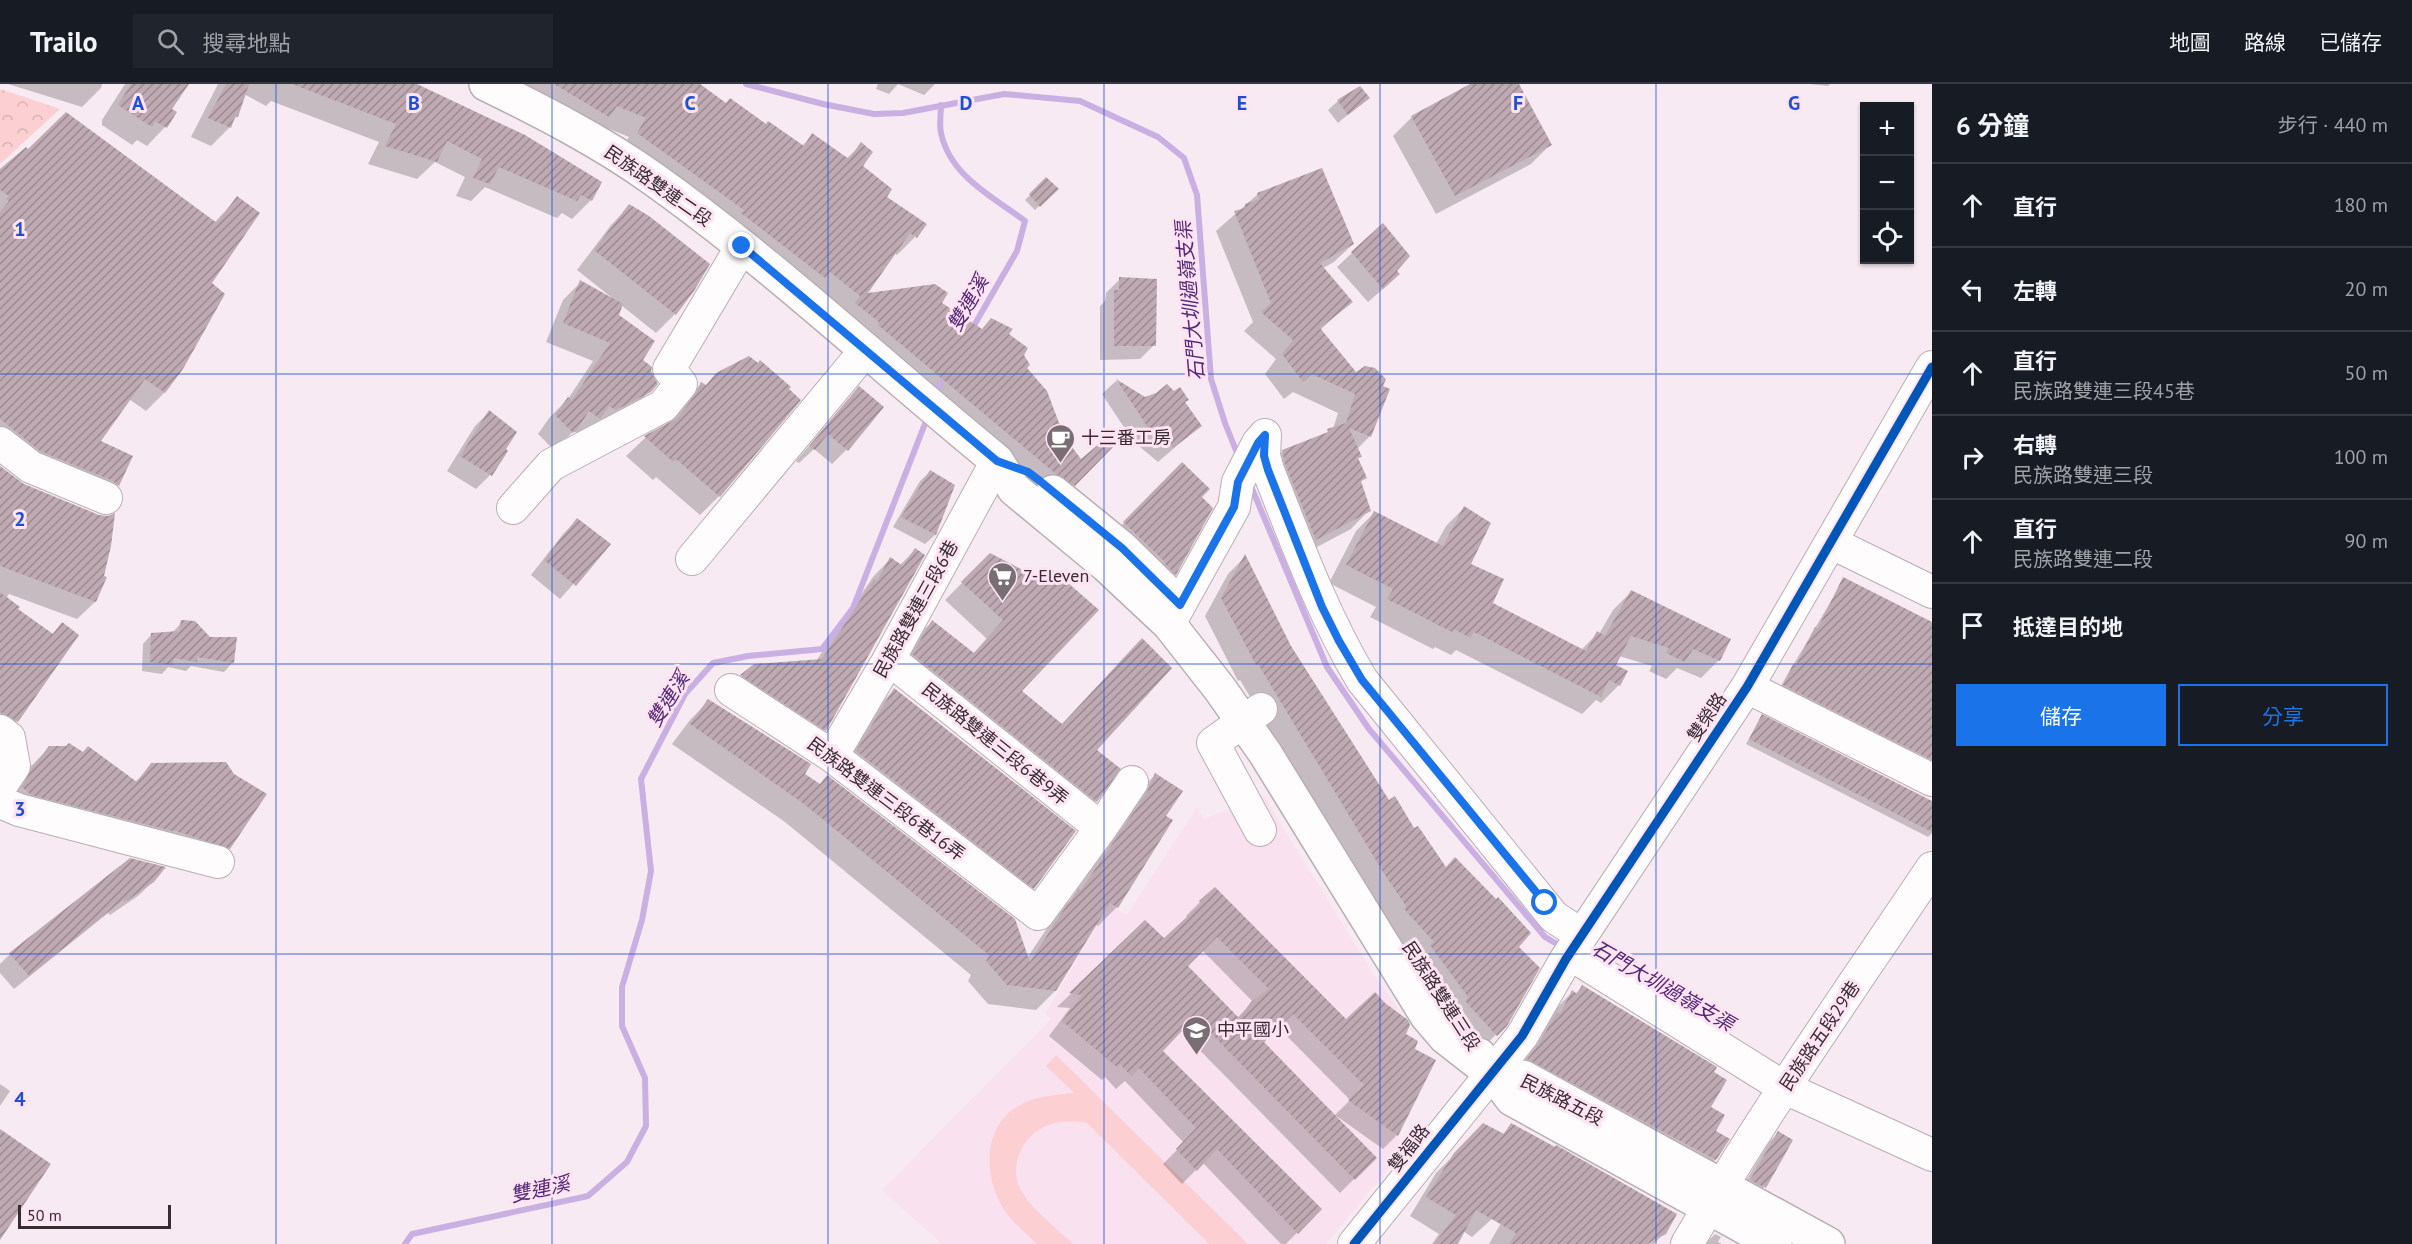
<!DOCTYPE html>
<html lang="zh-TW">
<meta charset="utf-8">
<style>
:root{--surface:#171b24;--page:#20242c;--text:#f1f3f6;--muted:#9ea1a6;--line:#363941;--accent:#1a73e8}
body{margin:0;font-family:"PT Sans","Noto Sans TC",sans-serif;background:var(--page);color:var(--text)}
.controls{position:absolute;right:18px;top:18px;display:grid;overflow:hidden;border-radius:0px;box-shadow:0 2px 4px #0004}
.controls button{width:54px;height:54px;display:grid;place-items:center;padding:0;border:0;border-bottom:2px solid var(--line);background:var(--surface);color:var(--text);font:30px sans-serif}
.scale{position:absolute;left:18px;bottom:15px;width:153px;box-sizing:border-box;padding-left:6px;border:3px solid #362c32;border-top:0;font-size:16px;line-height:21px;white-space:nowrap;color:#362c32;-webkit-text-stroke:4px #fee4f3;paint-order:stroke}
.stop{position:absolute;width:18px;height:18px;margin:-14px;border:4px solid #1a73e8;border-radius:50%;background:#fff}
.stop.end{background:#1a73e8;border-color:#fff;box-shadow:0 2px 6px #0008}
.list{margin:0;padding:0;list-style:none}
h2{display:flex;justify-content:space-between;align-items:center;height:78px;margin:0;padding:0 24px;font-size:26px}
h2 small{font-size:20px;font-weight:400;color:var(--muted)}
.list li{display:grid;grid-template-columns:39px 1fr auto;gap:18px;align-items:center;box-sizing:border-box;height:84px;padding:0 24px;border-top:2px solid var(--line)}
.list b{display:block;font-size:22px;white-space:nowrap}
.list p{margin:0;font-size:20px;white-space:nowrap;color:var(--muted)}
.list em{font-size:20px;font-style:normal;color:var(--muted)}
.actions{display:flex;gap:12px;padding:18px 24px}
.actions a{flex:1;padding:14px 0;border:2px solid var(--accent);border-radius:0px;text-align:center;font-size:21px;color:var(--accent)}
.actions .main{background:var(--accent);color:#fff}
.icon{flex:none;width:33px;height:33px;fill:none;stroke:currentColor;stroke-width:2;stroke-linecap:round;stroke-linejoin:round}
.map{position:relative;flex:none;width:1932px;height:1160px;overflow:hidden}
header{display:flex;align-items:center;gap:36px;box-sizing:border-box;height:84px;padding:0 30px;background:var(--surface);border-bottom:2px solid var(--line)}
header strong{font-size:28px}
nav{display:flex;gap:33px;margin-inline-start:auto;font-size:21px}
.search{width:420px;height:54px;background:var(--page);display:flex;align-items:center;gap:15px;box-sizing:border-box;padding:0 21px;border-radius:0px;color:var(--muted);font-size:22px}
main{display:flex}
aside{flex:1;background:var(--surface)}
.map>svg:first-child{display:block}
</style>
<header>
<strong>Trailo</strong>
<div class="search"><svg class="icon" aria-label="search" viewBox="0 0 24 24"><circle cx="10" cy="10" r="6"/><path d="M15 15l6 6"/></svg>搜尋地點</div>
<nav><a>地圖</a><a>路線</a><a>已儲存</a></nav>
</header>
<main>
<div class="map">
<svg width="1932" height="1160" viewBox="0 0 1932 1160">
<defs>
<pattern id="forest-crowns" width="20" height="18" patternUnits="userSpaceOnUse" patternTransform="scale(1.5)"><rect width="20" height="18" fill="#fccfd2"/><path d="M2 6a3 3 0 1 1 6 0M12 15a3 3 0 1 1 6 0" fill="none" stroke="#d9b2b5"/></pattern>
<pattern id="building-hatch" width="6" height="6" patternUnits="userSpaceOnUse" patternTransform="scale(1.5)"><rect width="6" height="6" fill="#bfa9b2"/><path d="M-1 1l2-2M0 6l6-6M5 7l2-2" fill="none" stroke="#9c8a91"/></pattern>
</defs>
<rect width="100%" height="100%" fill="#f8eaf2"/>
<path fill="#f9e1ef" d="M1263 711 1374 891 1400 927 1356 1009 1394 1051 1407 1062 1326 1160H942L882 1106 1051 935 1045 930 1110 821 1127 831 1197 723 1204 735Z"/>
<path fill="url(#forest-crowns)" d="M0 5 60 25 0 80Z"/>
<path fill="#fccfd2" d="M1056 971 1248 1160H1209L1087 1039C1057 1034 1031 1041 1019 1071 1014 1084 1015 1099 1024 1111 1034 1127 1059 1146 1073 1160H1037C1027 1150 1013 1139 1005 1127 985 1097 981 1051 1012 1026 1029 1013 1053 1011 1074 1009L1046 982Z"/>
<path fill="#0003" fill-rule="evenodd" d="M8 0H102L101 4 82 23Z
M125 0H187L170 26 165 43 147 62 137 56 132 61 102 41V36Z
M218 0H414L600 99 590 117 572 135 562 129 557 134 485 103 471 117 456 112 465 93 435 78 417 95 368 80 379 58 271 17 266 22 244 10 237 32 229 44 211 62 191 53Z
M499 0H697L725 20 802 62 813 51 846 75 861 61V82L915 153 897 171 894 169 865 211 939 220 981 246 1006 250 1022 271 1025 284 1058 346 1074 401 1056 420 619 68 629 53Z
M878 0H935L924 11 898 0 889 10 876 5Z
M1473 0H1517L1550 61 1531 80 1436 130 1393 52 1412 33Z
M1809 0H1830L1828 2Z
M1360 4 1368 14 1338 39 1328 26 1338 17Z
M0 86 214 139 237 114 182 284 164 309 146 327 129 315 98 358 131 373 118 401 100 419 0 369Z
M1046 95 1057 105 1035 126 1025 116Z
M1258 110 1353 160 1334 178 1323 184 1351 218 1320 246 1356 290 1370 352 1357 365 1360 372 1357 375 1365 393 1360 399 1369 426 1351 445 1298 473 1265 386 1283 367 1322 352 1333 345 1338 329 1293 308 1284 315 1265 290 1276 275 1244 247 1253 238 1216 147Z
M630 122 675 230 656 249 621 221 617 232 641 277 650 307 631 326 597 344 592 340 580 352 574 347 554 366 538 350 550 333 568 315 593 277 546 258 563 216 581 198 610 215 611 213 577 186 611 141Z
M1352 169 1384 204 1368 218 1337 183Z
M1120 195 1154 261 1140 275 1100 276V222L1105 217 1106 209Z
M1116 297 1144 315 1184 319 1200 342 1158 378 1133 357 1102 310Z
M701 300 705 302 719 412 700 431 656 393 653 396 626 372 645 354 671 339 682 319Z
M859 304 846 366 832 380 814 365 799 379 796 377Z
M489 328 506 367 490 391 476 405 447 387 475 342Z
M1182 380 1200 413 1175 490 1162 502 1112 451Z
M0 384 23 401 99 432 108 433 95 518 77 535 9 510 6 514 16 525 51 551 62 540 17 637 0 654Z
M930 388 953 402 935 451 925 460 893 443 920 397Z
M1464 424 1469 481 1491 520 1581 566 1598 549 1599 550 1613 526 1631 508 1719 576 1701 594 1677 584 1666 595 1649 587 1652 582 1619 572 1614 581 1619 601 1601 619 1596 616 1582 630 1456 566 1451 571 1435 563 1433 565 1370 533 1376 523 1329 499 1356 447 1374 429 1436 460 1446 442Z
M577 436 609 460 560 515 531 491 563 450Z
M915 466 825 646 807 663 724 609 754 582 816 577 873 493 890 475 899 482Z
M990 471 1020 607 1095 666 1096 717 1079 734 896 588 914 555 932 538 973 570 987 555 945 516Z
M1245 473 1289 563 1389 718 1445 785 1517 864 1506 941 1478 968 1449 936 1451 932 1414 880 1417 877 1388 844 1240 596 1238 597 1205 532 1228 490Z
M1844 495 1932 540V682L1779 605Z
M182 538 233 578 224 588 191 582 186 587 168 583 162 590 142 587 143 560 152 550 172 549Z
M894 606 1033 804 1024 813 847 677 885 615Z
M709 617 1027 874 1060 825 1070 816 1128 729 1136 710 1155 691 1164 733 1117 823 1098 842 1095 840 1055 907 1036 926 988 920 968 897 971 891 785 738 672 660 690 636Z
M1762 632 1932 719V749L1928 753 1746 660Z
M50 663 135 698 152 681 229 764 210 783 12 708 30 683Z
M153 797 138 812 110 831 108 829 14 905 0 889V880L10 870Z
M1200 818 1346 937 1404 951 1413 966 1434 977 1397 1051 1383 1065 1335 1031 1350 1016 1278 943 1262 959 1375 1074 1340 1109 1180 946 1161 967 1320 1125 1286 1160H1281L1203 1079 1182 1100 1163 1080 1184 1059 1125 997 1116 1005 1105 993 1102 996 1049 952 1070 924 1057 923 1145 839 1164 856 1188 834 1186 832ZM1202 866 1253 918 1237 934 1186 882Z
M1582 903 1712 989 1709 1024 1714 1048 1715 1076 1697 1094 1509 994 1554 927 1572 908 1575 910Z
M0 1000 10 1007 0 1022Z
M1484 1041 1502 1051 1511 1041 1664 1149 1654 1160H1489L1516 1113 1472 1153 1463 1147 1456 1160H1432L1439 1150 1410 1132 1436 1089Z
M1778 1049 1791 1056 1764 1103 1755 1113 1741 1105 1769 1058Z
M1715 1150 1721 1153 1718 1158 1722 1160H1705Z"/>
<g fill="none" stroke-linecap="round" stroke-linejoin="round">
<path stroke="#caafe3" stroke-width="6" d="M746 0 823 20 874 30 903 29 1004 10 1080 17 1158 53 1184 74 1197 111 1211 295 1225 339 1239 374
M941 21C941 30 939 41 941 49 950 92 993 113 1025 137L1017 167 972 245
M935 314 945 290
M1250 400 1327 583 1369 645 1545 853 1562 863
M405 1160 412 1150 588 1112 627 1078 646 1042 645 994 622 942V903L642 836 651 787 641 695 685 610 713 579 748 572 822 565 853 524 928 332"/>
</g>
<path fill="url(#building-hatch)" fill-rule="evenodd" d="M131 0H189L172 25 177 28 167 44 155 37 152 43 118 21Z
M226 0H249L238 33 235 32 231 44 208 34Z
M292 0H417L525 51 602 98 592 117 581 111 577 117 499 83 490 100 473 94 482 75 447 57 437 78 385 62 396 40Z
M554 0H700L726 19 730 14 766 40 768 37 804 62 812 49 849 75 861 58 873 68 863 82 892 105 887 113 927 140 917 154 910 149 868 209 935 200 948 209 942 219 982 245 991 234 1013 245 1009 250 1028 264 1024 271 1030 281 1027 284 1047 307 1059 339 1063 343 1060 347 1081 375 1107 353 1115 361 1075 402 1056 390 878 241 879 238 855 219 860 212 830 188 825 194 741 129 744 126 637 49 646 34 617 22 609 33Z
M1470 0H1519L1552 61 1455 112 1411 32Z
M1360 2 1370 14 1348 31 1337 16Z
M66 28 217 139 237 112 260 129 212 199 225 210 183 285 165 309 145 295 101 357 133 372 119 402 113 397 40 367 0 335V128L9 117 6 115 9 112 0 106V85L26 63 28 65Z
M1322 84 1354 160 1320 179 1353 218 1320 244 1356 288 1365 282 1375 284 1386 295 1383 302 1390 305 1371 353 1349 344 1362 373 1358 374 1367 394 1361 397 1371 427 1316 456 1285 380 1282 366 1328 348 1327 345 1346 339 1355 310 1312 290 1303 298 1282 270 1293 256 1261 228 1271 219 1234 127 1245 124V120L1259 115 1257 109Z
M1046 93 1059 105 1040 123 1029 110Z
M629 120 649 132 710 180 694 207 676 231 594 166Z
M1383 139 1410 172 1397 187 1400 190 1383 205 1351 168Z
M1119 193 1157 195 1156 262H1114V206H1119Z
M580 196 623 220 619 231 655 257 643 276 652 283 651 287 658 300 651 308 616 326 609 322 600 335 589 327 576 347 573 349 555 331 568 313 572 316 610 259 563 239Z
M749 272 758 279 760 276 791 303 789 305 801 316 720 413 676 375 673 378 644 352 677 334 695 311 701 298 706 301 716 289Z
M1116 295 1145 313 1156 309 1167 300 1174 307 1180 303 1189 316 1185 318 1202 342 1173 364 1147 342Z
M859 302 884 323 848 367 828 350 815 366 809 362Z
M489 326 517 348 506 365 508 367 492 392 460 372Z
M1182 378 1210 405 1202 413 1213 424 1176 491 1164 479 1165 478 1123 438Z
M0 382 24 400 99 431 108 432 115 429 111 462 104 492 107 493 96 518 0 482Z
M930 386 955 401 936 451 901 433Z
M1464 422 1491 439 1471 480 1504 495 1493 519 1586 567 1597 547 1605 552 1631 506 1731 555 1720 577 1693 565 1685 578 1666 569 1669 564 1631 552 1616 581 1628 587 1620 602 1609 596 1601 613 1474 548 1470 554 1454 545 1452 548 1387 515 1393 505 1346 481 1374 427 1443 462Z
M577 434 611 460 576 502 544 476Z
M915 464 925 471 826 647 740 591 754 580 822 575 874 495 877 497 890 473 903 482Z
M990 469 1040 495 1051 484 1099 526 1022 607 1062 640 1142 554 1172 584 1097 666 1121 685 1097 718 912 570 932 536 974 569 1003 536 961 498Z
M1245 470 1291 562 1389 716 1395 712 1414 744 1418 742 1446 783 1455 773 1496 815 1498 813 1531 849 1519 863 1540 884 1507 942 1497 952 1466 918 1468 913 1430 861 1434 858 1405 826 1406 822 1383 788 1258 580 1256 581 1221 514Z
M1843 493 1932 538V676L1783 601 1793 580 1796 581 1815 543 1818 544Z
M0 508 20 523 18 525 53 550 62 538 79 551 18 638 0 628Z
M181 536 195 537 210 553H237L234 579 197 573V578L174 574 173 581 150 578 151 549 179 547Z
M894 604 1076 747 1034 805 856 667Z
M708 615 811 680 805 690 820 700 827 691 1015 835 1030 878 1060 831 1079 804 1081 806 1147 708 1155 689 1183 707 1166 732 1173 736 1118 824 1110 819 1056 907 1007 901 986 877 989 871 804 720 690 640Z
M1762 630 1932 717V748L1749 655Z
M69 659 83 668 88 662 137 698 151 679 226 678 234 690 267 710 230 765 173 746 172 747 31 711 22 703 30 687 49 662H66Z
M130 774 166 783 154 798 125 818 123 816 29 892 9 869Z
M1215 803 1346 935 1375 908 1385 919 1408 936 1410 941 1406 950 1418 957 1415 965 1436 976 1398 1052 1348 1016 1364 1001 1293 930 1264 958 1377 1074 1355 1096 1195 933 1163 967 1322 1125 1298 1150 1217 1065 1197 1087 1176 1065 1196 1044 1139 984 1131 992 1120 980 1117 983 1062 937 1082 911 1069 909 1145 836 1164 854 1201 820 1199 817ZM1217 853 1269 905 1251 918 1239 934 1188 882Z
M1582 901 1717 983 1714 988 1727 996 1711 1023 1725 1031 1716 1047 1730 1055 1716 1076 1527 975 1538 961 1557 928 1560 930 1572 906 1577 910Z
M1483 1039 1504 1050 1511 1039 1555 1063 1556 1061 1677 1130 1666 1150 1647 1160H1509L1516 1149 1476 1126 1458 1160H1434L1456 1131 1426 1113 1454 1069Z
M0 1045 51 1080 0 1156Z
M1778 1047 1793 1056 1766 1104 1750 1096Z"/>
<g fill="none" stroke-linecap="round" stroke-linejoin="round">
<defs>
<path id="minor" d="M1265 351 1264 372 1268 386C1296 457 1322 529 1362 596L1554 833 1582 851
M0 359 31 383 106 414
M513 424 551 381 663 322 681 300 669 285 742 162
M1832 459 1932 508
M692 475 865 267
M1169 540 1234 423 1238 398 1258 359 1265 351
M1747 603 1932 696
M731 606 832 672 1038 830 1101 744 889 575
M0 647 9 654 14 682 0 703
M832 672 889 575 997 377
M0 718 19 726 218 778
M1101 744 1132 698
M1260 746 1213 659 1261 625
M1570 870 1785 1004 1932 1071
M1354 1160 1522 952 1566 875 1747 603 1932 283
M1687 1160C1762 1031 1849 908 1932 784"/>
<path id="major" d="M486 0C543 28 600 57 652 94 773 180 882 283 997 377L1014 405 1107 482 1169 540 1220 605 1265 669 1427 932 1445 953 1491 989
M1053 408 1122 464 1170 511
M1479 971 1512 1015 1775 1160
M1491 989 1523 993 1828 1160"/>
</defs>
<use href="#minor" stroke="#b9aeb4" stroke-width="34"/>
<use href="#major" stroke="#b9aeb4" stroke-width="36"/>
<use href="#minor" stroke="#fefcfd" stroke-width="32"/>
<use href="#major" stroke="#fefcfd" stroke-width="33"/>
<defs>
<path id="cycleway" d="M1354 1160 1522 952 1566 875 1747 603 1932 283"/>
</defs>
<use href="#cycleway" stroke="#fee4f3" stroke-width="13"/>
<use href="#cycleway" stroke="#0057b8" stroke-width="9"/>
</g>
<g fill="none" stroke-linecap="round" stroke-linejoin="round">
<path stroke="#1a73e8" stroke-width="8" d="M742 162 997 377 1028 388 1040 397 1122 464 1180 521 1234 423 1238 398 1258 359 1265 351 1264 372 1268 386 1322 523 1339 557 1362 596 1545 819"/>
</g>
<path fill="none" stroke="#1d4ed8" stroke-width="1.5" stroke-opacity="0.55" d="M276 0V1160M552 0V1160M828 0V1160M1104 0V1160M1380 0V1160M1656 0V1160M0 290H1932M0 580H1932M0 870H1932"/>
<defs>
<symbol id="cafe-pin" viewBox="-11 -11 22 30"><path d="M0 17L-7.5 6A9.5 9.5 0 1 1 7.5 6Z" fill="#7a6e75" stroke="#fee4f3"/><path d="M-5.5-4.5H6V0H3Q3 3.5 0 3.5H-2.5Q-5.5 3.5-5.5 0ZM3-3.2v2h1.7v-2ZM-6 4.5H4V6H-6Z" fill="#fff"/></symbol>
<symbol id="supermarket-pin" viewBox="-11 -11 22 30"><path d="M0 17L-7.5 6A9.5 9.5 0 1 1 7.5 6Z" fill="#7a6e75" stroke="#fee4f3"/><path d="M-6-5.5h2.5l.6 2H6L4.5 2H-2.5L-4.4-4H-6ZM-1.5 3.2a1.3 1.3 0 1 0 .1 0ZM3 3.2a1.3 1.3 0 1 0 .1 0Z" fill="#fff"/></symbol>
<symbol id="school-pin" viewBox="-11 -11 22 30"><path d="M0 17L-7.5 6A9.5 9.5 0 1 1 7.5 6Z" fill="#7a6e75" stroke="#fee4f3"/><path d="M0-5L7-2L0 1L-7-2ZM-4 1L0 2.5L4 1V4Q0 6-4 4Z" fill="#fff"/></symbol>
</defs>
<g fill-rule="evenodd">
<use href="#cafe-pin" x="1044" y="338" width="33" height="45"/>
<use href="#supermarket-pin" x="986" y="476" width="33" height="45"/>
<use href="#school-pin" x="1180" y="930" width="33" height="45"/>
</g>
<g text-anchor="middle" stroke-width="6" stroke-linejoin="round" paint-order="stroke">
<g font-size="18" fill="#362c32" stroke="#fee4f3">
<text transform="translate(658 102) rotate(35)" y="6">民族路雙連二段</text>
<text transform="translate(916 525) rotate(-61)" y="6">民族路雙連三段6巷</text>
<text transform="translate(1707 633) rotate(-56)" y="6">雙榮路</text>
<text transform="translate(995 660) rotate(39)" y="6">民族路雙連三段6巷9弄</text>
<text transform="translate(886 715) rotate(37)" y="6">民族路雙連三段6巷16弄</text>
<text transform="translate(1441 912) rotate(57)" y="6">民族路雙連三段</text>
<text transform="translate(1820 952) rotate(-56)" y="6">民族路五段29巷</text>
<text transform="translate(1562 1016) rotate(27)" y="6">民族路五段</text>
<text transform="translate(1409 1064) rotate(-52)" y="6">雙福路</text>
</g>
<g font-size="18" fill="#362c32" stroke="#fee4f3" text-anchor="start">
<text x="1081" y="360">十三番工房</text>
<text x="1023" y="498">7-Eleven</text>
<text x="1217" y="952">中平國小</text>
</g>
<g font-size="20" font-style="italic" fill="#532879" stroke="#fee4f3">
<text transform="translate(1190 217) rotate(-95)" y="7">石門大圳過嶺支渠</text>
<text transform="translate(968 219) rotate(-60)" y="7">雙連溪</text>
<text transform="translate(668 615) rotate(-58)" y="7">雙連溪</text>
<text transform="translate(1663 902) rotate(30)" y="7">石門大圳過嶺支渠</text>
<text transform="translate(540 1105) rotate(-12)" y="7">雙連溪</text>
</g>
</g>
<g font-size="20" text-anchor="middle" font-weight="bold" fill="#1d4ed8" stroke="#fee4f3" stroke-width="6" stroke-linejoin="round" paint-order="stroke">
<text x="138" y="26">A</text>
<text x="414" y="26">B</text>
<text x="690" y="26">C</text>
<text x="966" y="26">D</text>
<text x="1242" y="26">E</text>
<text x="1518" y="26">F</text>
<text x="1794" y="26">G</text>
<text x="20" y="152">1</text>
<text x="20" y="442">2</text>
<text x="20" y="732">3</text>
<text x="20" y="1022">4</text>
</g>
</svg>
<div class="controls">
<button>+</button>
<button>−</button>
<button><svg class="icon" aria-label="locate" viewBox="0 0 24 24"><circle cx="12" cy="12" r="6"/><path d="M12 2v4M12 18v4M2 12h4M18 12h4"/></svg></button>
</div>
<div class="scale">50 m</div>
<div class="stop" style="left:1545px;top:819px"></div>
<div class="stop end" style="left:742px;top:162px"></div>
</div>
<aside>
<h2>6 分鐘<small>步行 · 440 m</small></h2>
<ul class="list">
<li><svg class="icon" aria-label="ahead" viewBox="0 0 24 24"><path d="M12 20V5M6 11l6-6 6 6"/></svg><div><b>直行</b></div><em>180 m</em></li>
<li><svg class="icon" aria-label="left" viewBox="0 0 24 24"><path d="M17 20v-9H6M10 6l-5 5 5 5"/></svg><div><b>左轉</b></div><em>20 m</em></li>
<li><svg class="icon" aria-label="ahead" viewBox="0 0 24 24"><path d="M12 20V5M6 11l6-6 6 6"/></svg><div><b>直行</b><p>民族路雙連三段45巷</p></div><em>50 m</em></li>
<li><svg class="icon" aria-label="right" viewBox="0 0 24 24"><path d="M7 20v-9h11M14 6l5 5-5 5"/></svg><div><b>右轉</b><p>民族路雙連三段</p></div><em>100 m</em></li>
<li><svg class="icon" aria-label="ahead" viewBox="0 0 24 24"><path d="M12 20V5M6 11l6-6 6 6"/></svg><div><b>直行</b><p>民族路雙連二段</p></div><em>90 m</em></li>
<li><svg class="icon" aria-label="arrive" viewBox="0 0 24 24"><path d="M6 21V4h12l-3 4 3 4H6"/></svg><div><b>抵達目的地</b></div></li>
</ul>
<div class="actions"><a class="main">儲存</a><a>分享</a></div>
</aside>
</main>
